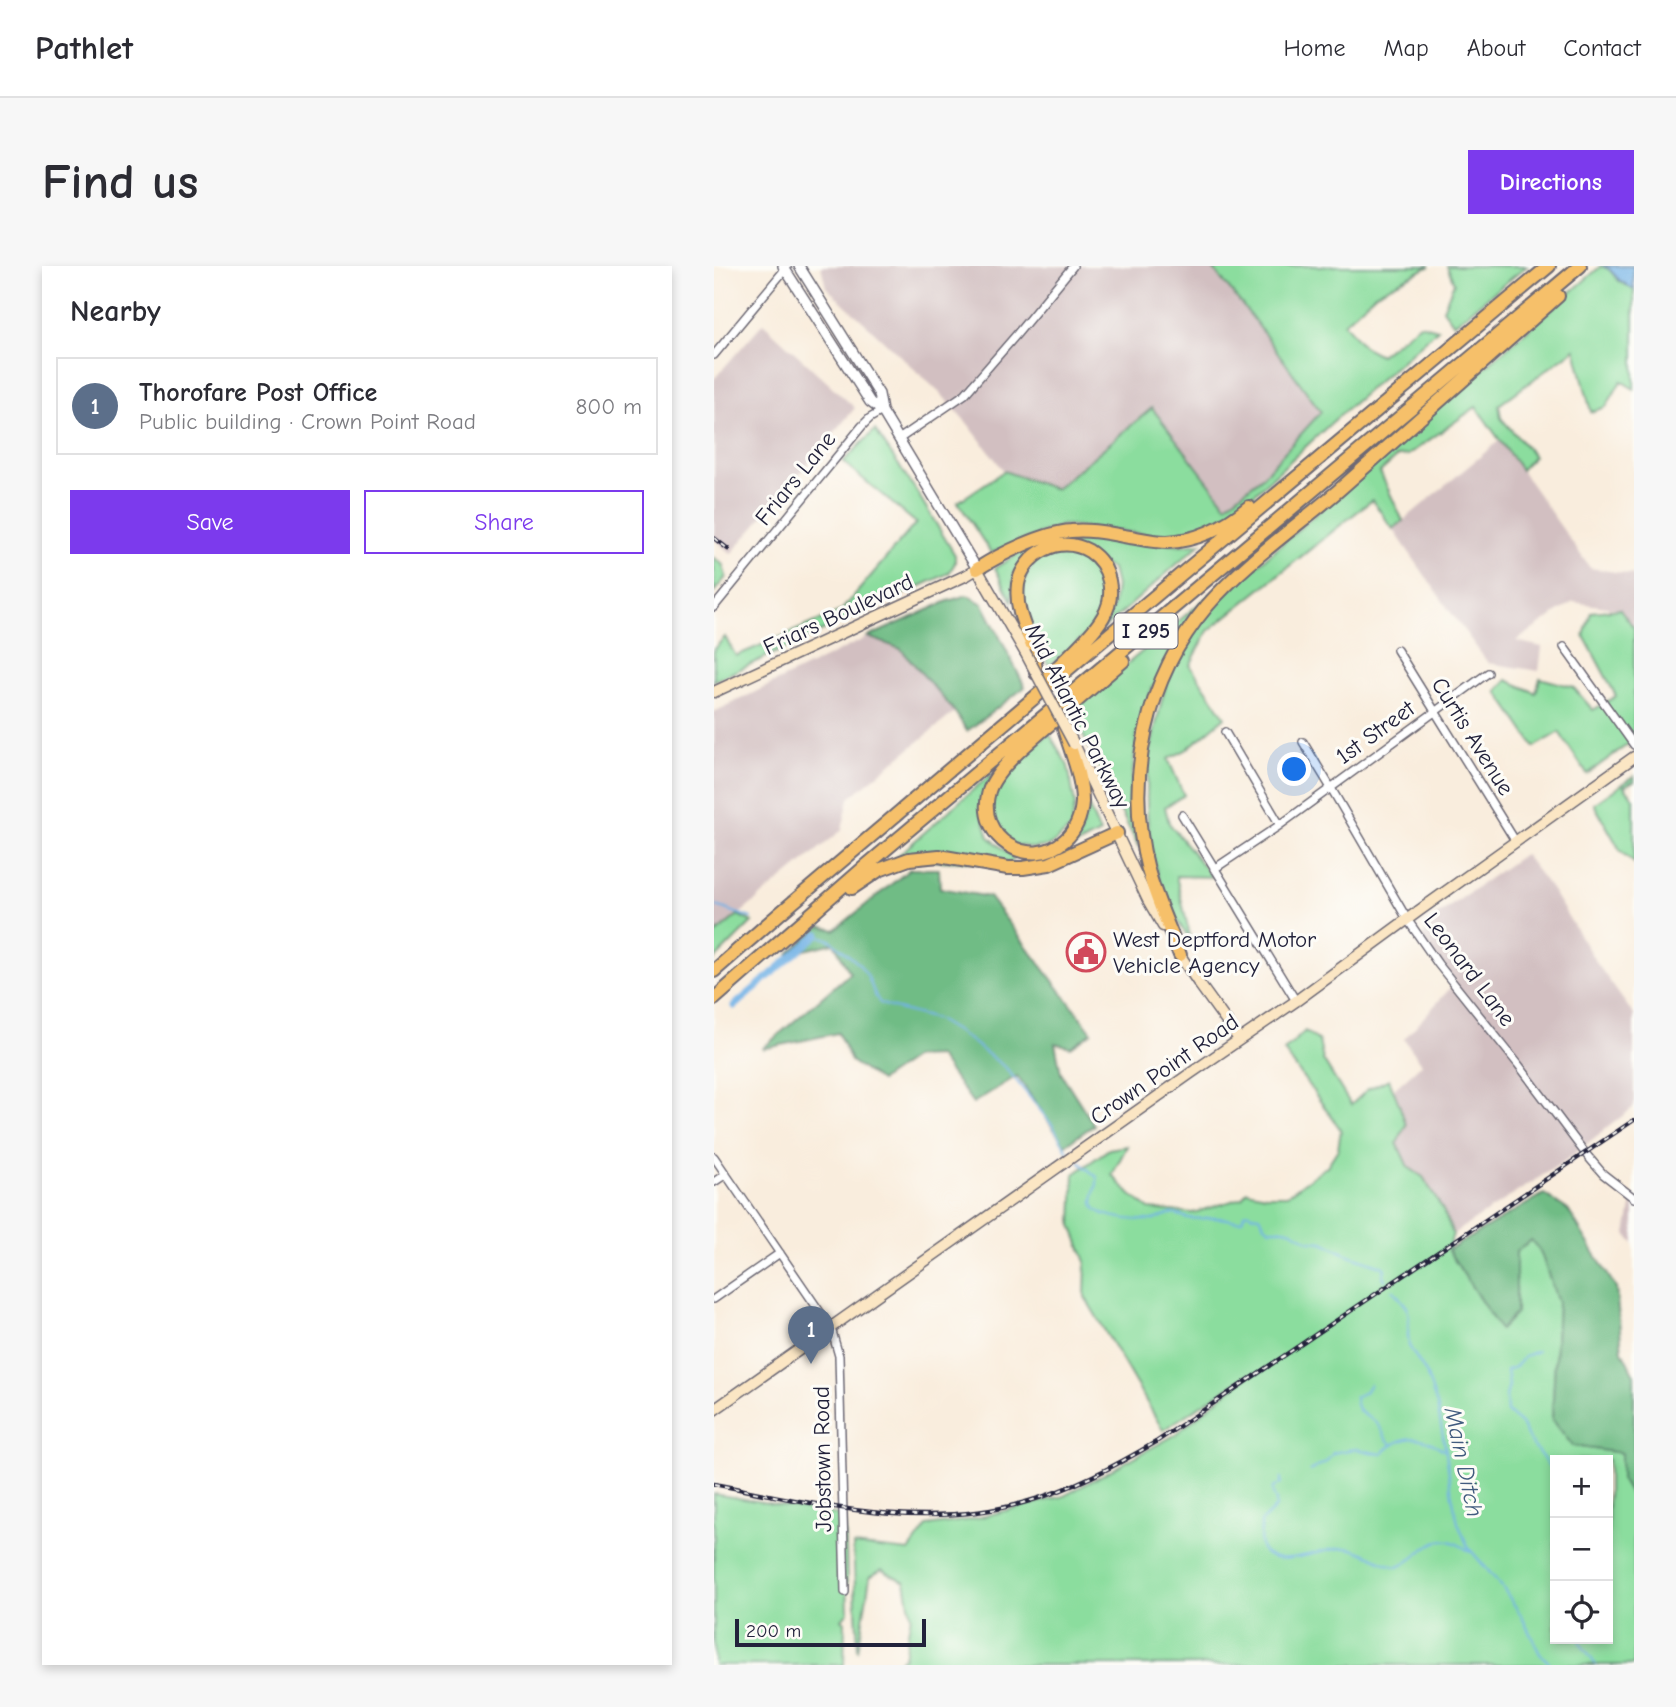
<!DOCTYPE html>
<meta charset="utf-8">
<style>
:root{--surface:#fff;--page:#f7f7f7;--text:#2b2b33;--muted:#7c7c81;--line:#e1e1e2;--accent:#7c3aed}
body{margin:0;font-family:"Comic Neue",sans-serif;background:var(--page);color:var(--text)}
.controls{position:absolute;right:21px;bottom:21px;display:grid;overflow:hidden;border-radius:0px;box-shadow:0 4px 10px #0003}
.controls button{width:63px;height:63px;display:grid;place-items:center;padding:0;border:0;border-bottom:2px solid var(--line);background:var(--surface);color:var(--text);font:35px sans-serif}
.scale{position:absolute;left:21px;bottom:18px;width:191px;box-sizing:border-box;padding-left:7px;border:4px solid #22223b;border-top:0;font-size:19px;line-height:24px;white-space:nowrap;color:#22223b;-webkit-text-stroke:5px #fdfcf7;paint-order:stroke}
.you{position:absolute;left:581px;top:504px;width:24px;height:24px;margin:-18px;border:5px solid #fff;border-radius:50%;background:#1a73e8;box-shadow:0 0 0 10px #1a73e833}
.badge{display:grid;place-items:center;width:46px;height:46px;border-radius:50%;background:var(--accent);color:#fff;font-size:23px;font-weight:700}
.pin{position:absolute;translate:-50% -58px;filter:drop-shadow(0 2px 4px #0008)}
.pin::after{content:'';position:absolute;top:37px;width:24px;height:21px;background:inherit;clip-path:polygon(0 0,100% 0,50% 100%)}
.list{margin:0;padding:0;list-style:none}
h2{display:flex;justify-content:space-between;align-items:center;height:91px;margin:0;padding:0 28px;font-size:30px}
h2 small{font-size:23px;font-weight:400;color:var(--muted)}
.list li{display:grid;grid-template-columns:46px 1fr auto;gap:21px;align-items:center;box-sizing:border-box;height:98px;margin:0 14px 14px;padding:0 14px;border:2px solid var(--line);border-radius:0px}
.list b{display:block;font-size:26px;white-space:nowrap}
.list p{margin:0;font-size:23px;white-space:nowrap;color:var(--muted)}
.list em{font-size:23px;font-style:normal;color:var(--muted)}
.actions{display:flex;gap:14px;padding:21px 28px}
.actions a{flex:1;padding:16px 0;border:2px solid var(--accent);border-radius:0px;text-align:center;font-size:24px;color:var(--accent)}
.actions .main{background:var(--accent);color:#fff}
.icon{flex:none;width:38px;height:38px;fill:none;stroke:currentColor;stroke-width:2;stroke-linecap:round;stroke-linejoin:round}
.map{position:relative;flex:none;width:920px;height:1399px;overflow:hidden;border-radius:0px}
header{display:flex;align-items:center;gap:42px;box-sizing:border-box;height:98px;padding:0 35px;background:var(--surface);border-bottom:2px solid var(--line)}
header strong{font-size:33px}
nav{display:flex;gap:38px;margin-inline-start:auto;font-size:24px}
.intro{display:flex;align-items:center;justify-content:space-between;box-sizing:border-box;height:168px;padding:0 42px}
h1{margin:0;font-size:49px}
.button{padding:18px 32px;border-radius:0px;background:var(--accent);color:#fff;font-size:24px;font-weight:700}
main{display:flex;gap:42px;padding:0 42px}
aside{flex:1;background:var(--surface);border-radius:0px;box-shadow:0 4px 10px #0003}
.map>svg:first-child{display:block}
</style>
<header>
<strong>Pathlet</strong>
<nav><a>Home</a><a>Map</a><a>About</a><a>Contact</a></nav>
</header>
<div class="intro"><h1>Find us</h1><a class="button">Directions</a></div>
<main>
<aside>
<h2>Nearby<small></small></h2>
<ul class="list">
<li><span class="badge" style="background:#5c6f8a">1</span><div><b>Thorofare Post Office</b><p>Public building · Crown Point Road</p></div><em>800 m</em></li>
</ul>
<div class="actions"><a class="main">Save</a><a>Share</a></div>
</aside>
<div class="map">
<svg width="920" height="1399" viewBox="0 0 920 1399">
<rect width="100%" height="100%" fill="#fdfcf7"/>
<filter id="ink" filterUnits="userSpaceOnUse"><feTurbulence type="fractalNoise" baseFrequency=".0143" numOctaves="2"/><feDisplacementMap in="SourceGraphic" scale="14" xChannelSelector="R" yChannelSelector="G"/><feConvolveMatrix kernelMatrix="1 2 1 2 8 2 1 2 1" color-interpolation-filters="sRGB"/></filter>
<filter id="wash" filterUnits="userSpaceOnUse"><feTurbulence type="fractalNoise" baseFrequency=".00686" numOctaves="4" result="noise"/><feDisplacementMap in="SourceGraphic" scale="28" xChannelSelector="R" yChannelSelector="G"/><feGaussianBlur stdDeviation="1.57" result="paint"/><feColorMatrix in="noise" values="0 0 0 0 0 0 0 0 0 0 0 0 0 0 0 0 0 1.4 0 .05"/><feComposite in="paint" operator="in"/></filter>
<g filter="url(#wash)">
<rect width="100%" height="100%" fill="#f9eddd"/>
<path fill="#d2bfc1" d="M107 0H504L500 4 538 51 607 146 547 212 512 239 438 142 341 223 290 205 254 158 227 128 112 21Z
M49 57 141 142 17 288 0 273V113Z
M786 174 876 302 920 309V362L906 343 859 336 802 375 828 381 825 405 774 397 735 344 679 263Z
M154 371 187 383 241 446 135 532 128 564 0 669V446Z
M810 588 837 623 884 699 920 749V841L852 894 739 968 729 944 709 911 694 902 683 877 677 826 708 798 690 773 742 716 707 672 721 651Z
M919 930H920V978L912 968Z"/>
<path fill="#8bdd9e" stroke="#56806c" stroke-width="2" fill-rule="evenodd" d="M504 0H716L662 27 630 57 649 80 666 89 706 58 724 63 627 148 521 246 474 266 449 270 348 259 277 287 244 236 290 205 341 223 438 142 512 239 547 212 607 146 538 51 500 4Z
M733 0H813L740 58 729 43 740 17Z
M887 0 895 3 905 15 920 24V123L907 115 892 141 877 146 861 83 785 139 787 152 820 190 807 204 762 141 694 189 684 190 666 206 689 255 679 263 658 234 494 365 476 399 511 451 472 484 454 493 470 529 451 541 455 557 498 611 462 610 477 675C429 612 424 525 444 450 447 439 449 426 454 414 460 400 467 384 476 371 486 356 498 343 509 329Z
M161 164 201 223 241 289V297L235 307 0 415V383L11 371 22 390 127 345 202 257 129 196Z
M378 269 469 279 487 277 387 365 399 341 402 320 398 303 343 275 316 285 300 308 298 336 281 302 309 285 341 271Z
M346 284 370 286 386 305 393 327 381 355 372 369 335 400 315 363 307 336 312 310 323 293Z
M0 292 9 299 12 311 0 326Z
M498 327 438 423 423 468 417 521 425 582 357 445Z
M906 343 920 362V474L873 508 845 466 821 481 783 425 793 414 822 427 826 412 859 421 879 444 902 430 870 370 877 346Z
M335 467 354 500 361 538 357 562 336 580 318 582 299 578 284 566 278 544 280 527 289 509Z
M278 507 268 548 275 571 300 592 297 597 179 594Z
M920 510V515L910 520 920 532V597L906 584 880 538Z
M374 539 386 567 342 590 366 569Z
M24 649 38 656 0 694V669Z
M591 765 605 775 609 794 637 839 654 823 675 813 685 838 692 859 683 877 694 901 709 911 729 944 739 968 734 984 786 1064 802 1047V986L817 974 827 987 844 1037 838 1153 859 1180 908 1187 907 1213 920 1235V1399H179L190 1391 197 1349 191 1316 168 1304 156 1311 144 1385 139 1279 195 1285 213 1260 255 1254 350 1230 461 1169 536 1107 449 1164 371 1031 372 996 358 959 360 908 395 883 413 880 398 909 417 929 435 943 479 947 528 932 533 925 552 929H573L613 900 624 883 627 864 570 785ZM841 1194H894V1373H841Z
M0 1228 131 1250 134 1346 128 1353 131 1356 130 1399H0Z"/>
<path fill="#70bc85" stroke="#496f60" stroke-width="2" d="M253 329 269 338 311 421 253 465 241 446 187 383 154 371 234 335Z
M196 603H225L226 622 275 631 378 766 357 781 341 777 347 807 380 859 351 879 303 810 259 837 224 790 201 791 166 815 137 795 124 767 48 783 136 707 120 677 74 688 106 660 121 664Z
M830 928 854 944 902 1022 908 1085 920 1109V1235L907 1213V1187L859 1180 838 1153 844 1037 827 987 817 974 802 986V1047L786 1064 734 984Z"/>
<path fill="#72b2e6" stroke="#4a6a90" stroke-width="2" d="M889 0H919L920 24 905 14 895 3Z"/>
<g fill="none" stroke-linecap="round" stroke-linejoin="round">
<path stroke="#72b2e6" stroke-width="2" d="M0 639 37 652
M100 667 118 675 145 698 153 709 162 731 166 737 176 741 222 753 250 770 292 802 339 860 354 886
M365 896 383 911C385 922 375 934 381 942 388 952 426 955 438 954 445 953 451 948 458 948 464 948 469 951 474 952 487 954 500 950 512 953 519 954 521 956 528 954L530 948 533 946 539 949 546 950 550 958 556 963H571L578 965 595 975 609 976 632 988 668 1000 671 1003 669 1010 671 1014
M679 1024 693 1041 695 1051 694 1069 695 1080 712 1107 723 1139 732 1186 738 1230 744 1257 754 1281 789 1322 807 1349 826 1388 838 1399
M823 1085 811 1090 801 1101 793 1104 795 1120 792 1130 793 1146 807 1158 815 1174 841 1208
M656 1118 651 1126 641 1131C642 1152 655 1147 665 1160 670 1167 670 1173 678 1178
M596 1205 612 1196 619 1187 623 1186 642 1183 667 1188C672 1184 676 1180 682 1177 700 1167 716 1174 731 1185
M567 1212V1217L559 1222 558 1225 562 1235V1241L547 1256C548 1265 544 1275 548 1283 559 1306 614 1280 632 1282 650 1283 665 1298 684 1301 713 1289 719 1257 756 1286
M866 1373 867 1378 882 1399"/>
<path stroke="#72b2e6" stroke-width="7" d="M20 740 104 668"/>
</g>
</g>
<g filter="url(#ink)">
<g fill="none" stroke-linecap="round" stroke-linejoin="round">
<defs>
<path id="minor" d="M0 89 73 1
M185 173 251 128 303 68 359 0
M0 341 148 160 156 152 168 145
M850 381 920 479
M683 384 802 576
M511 466 566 559
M589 476 617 522 693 653 724 698 804 798 871 887 889 908 920 932
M468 549 582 735
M500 603 566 559 774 407
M0 891 117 1062 125 1090 131 1326
M0 916 12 908
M0 1033 66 987"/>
<path id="tertiary" d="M69 0 156 136 168 145 263 303
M85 0 165 128 168 145"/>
<path id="secondary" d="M0 426 253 309 263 303 311 386
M360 478 434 634 449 660
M463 685 486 719 525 773
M0 1144 477 807 582 735 706 644 920 491"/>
<path id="motorway" d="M263 303C287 288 329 267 357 265 375 263 393 267 410 270 424 272 439 276 453 276 483 275 512 260 535 241
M322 407C321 398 321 388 318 380 310 359 301 342 304 318 310 287 346 268 375 285 397 299 402 330 389 351 379 369 349 396 334 410
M350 463C357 486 368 511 368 536 367 550 362 564 351 574 316 606 261 572 275 525 283 500 324 469 344 451 366 432 387 414 409 395
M138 622 165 604 195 593 225 590 294 602H309L335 598 403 567
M466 689C455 661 442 633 434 604 410 512 432 412 493 340 530 297 582 261 625 224 698 160 771 94 844 30
M0 705 64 649 366 393 835 0
M0 733 153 599 866 0"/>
</defs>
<use href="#minor" stroke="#6d6974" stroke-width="10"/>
<use href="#tertiary" stroke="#6d6974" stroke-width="12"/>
<use href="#secondary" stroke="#6d6974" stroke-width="13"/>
<use href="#motorway" stroke="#6d6974" stroke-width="16"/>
<use href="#minor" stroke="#fff" stroke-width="7"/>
<use href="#tertiary" stroke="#fff" stroke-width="9"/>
<use href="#secondary" stroke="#fbe6c4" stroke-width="10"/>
<use href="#motorway" stroke="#f6c06b" stroke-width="12"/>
<defs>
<path id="rail" d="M0 272 14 283
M0 1218C102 1238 209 1266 312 1236 358 1223 401 1200 442 1176L920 854"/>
</defs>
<use href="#rail" stroke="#22223b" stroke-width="4.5"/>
<use href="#rail" stroke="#fdfcf7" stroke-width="2" stroke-dasharray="5" stroke-linecap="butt"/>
<defs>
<path id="secondary-bridge" d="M311 386 360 478"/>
</defs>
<use href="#secondary-bridge" stroke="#6d6974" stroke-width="13" stroke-linecap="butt"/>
<use href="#secondary-bridge" stroke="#fbe6c4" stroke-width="10"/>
</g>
</g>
<defs>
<symbol id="civic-ring" viewBox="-11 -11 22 22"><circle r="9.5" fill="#fdfcf7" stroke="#d1495b" stroke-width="1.5"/><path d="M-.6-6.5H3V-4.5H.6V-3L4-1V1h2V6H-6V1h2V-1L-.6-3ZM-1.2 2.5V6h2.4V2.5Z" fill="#d1495b"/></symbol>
</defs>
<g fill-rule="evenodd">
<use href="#civic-ring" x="350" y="664" width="44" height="44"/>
</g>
<g text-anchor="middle" stroke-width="6" stroke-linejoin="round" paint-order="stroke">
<rect fill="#fdfcf7" stroke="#646373" stroke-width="2" x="400.5" y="347.5" width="63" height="35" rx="5"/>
<g font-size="21" font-weight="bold" fill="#22223b">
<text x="432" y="372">I 295</text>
</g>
<g font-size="23" fill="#22223b" stroke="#fdfcf7">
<text transform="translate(81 212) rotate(-51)" y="8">Friars Lane</text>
<text transform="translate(124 348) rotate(-25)" y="8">Friars Boulevard</text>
<text transform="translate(364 450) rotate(63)" y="8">Mid Atlantic Parkway</text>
<text transform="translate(661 466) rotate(-36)" y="8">1st Street</text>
<text transform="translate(759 470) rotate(58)" y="8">Curtis Avenue</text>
<text transform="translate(756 703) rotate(53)" y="8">Leonard Lane</text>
<text transform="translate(450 803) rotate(-35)" y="8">Crown Point Road</text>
<text transform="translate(108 1193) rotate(-91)" y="8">Jobstown Road</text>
</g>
<g font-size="23" fill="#22223b" stroke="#fdfcf7" text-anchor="start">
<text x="399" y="681">West Deptford Motor<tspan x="399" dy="26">Vehicle Agency</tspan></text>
</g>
<g font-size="24" font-style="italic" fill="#425c7f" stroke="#fdfcf7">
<text transform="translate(750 1196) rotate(78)" y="8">Main Ditch</text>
</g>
</g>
</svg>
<div class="controls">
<button>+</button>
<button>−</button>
<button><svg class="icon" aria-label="locate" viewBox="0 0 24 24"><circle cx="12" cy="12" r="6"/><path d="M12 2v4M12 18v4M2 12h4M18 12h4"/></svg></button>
</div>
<div class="scale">200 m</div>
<div class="you"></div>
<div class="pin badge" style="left:97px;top:1098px;background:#5c6f8a">1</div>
</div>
</main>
